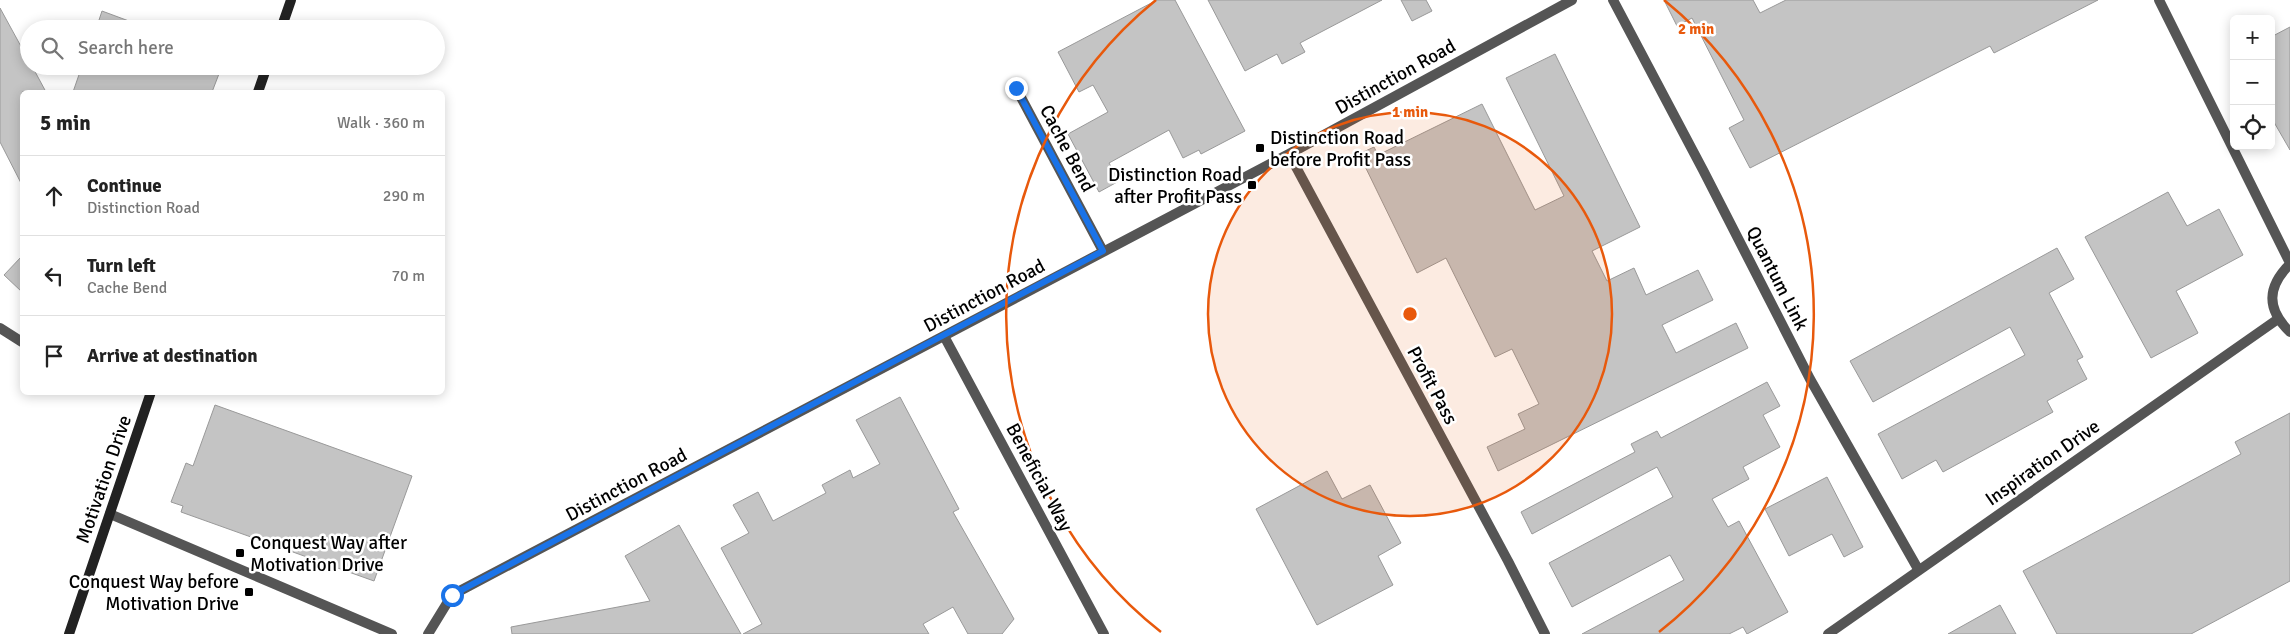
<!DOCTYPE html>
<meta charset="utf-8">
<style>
:root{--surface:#fff;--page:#f6f6f6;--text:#222;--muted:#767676;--line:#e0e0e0}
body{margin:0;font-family:Signika,sans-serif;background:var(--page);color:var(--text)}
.controls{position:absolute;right:15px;top:15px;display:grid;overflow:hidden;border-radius:8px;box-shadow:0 2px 12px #0003}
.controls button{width:45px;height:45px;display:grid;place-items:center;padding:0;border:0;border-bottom:1px solid var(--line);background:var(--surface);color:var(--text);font:25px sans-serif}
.stop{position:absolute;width:15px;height:15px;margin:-11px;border:4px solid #1a73e8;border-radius:50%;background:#fff}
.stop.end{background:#1a73e8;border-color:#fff;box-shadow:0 1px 5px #0008}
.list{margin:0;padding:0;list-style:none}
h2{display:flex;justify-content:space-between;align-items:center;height:65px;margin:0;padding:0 20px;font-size:21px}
h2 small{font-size:16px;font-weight:400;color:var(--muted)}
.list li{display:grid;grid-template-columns:32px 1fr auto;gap:15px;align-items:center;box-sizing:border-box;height:80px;padding:0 20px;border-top:1px solid var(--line)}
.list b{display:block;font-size:19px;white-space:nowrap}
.list p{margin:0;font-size:16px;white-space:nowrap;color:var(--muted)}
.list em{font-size:16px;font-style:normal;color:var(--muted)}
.icon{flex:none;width:28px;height:28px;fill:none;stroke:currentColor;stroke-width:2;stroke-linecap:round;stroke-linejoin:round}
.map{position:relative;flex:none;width:2290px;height:634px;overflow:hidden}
.search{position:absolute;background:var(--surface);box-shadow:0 2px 12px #0003;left:20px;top:20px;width:425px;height:55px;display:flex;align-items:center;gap:12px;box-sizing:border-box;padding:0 18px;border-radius:28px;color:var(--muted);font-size:19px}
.panel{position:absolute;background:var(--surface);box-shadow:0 2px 12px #0003;left:20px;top:90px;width:425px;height:305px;border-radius:8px}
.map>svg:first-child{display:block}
</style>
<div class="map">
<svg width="2290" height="634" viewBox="0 0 2290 634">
<rect width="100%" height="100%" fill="#fff"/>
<path fill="#c4c4c4" stroke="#999" d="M1157 0H1175L1245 131 1201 154 1199 150 1183 158 1169 130 1109 163 1119 181 1099 192 1068 134 1108 112 1093 85 1079 92 1058 52Z
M1208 0H1382L1300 43 1305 52 1282 64 1277 54 1245 71Z
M1401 0H1426L1432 11 1412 21Z
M1664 0H1753L1760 13 1786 0H2098L1994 53 1990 46 1750 168 1729 128 1744 120 1692 18 1677 26Z
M0 8 29 61V66H32L46 92H22V185L0 142Z
M102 11 145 27V29H96Z
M2290 27V150L2271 117V37Z
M1555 54 1640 227 1592 251 1607 281 1634 268 1646 295 1698 270 1713 300 1662 325 1676 353 1736 323 1748 348 1498 471 1487 447 1525 429 1518 414 1539 404 1512 349 1495 357 1446 258 1417 273 1359 154 1374 147 1378 155 1482 104 1535 210 1564 196 1506 78Z
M82 66H222L212 92H73Z
M2168 192 2187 226 2219 209 2243 255 2176 291 2198 333 2151 358 2085 237Z
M2057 248 2074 279 2049 293 2083 357 2077 360 2087 379 2047 401 2053 412 1943 472 1936 460 1902 479 1878 434 2025 355 2010 327 1873 402 1850 361Z
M22 256V292L4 275Z
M1767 382 1780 406 1763 415 1780 447 1743 467 1749 479 1712 499 1728 527 1739 521 1788 612 1747 634 1743 627 1729 634H1582L1684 580 1670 555 1572 607 1549 563 1673 497 1657 467 1532 534 1521 512 1635 452 1631 444 1657 431 1661 438Z
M900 397 959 509 953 512 1014 619 1002 634H968L953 607 923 624 929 634H743L762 624 721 548 749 533 733 505 758 492 773 521 826 493 822 485 850 470 853 478 880 464 856 420Z
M215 405 412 476 374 581 181 512 183 506 171 502 186 463 193 466Z
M2290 413V581L2191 634H2057L2023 571 2241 454 2235 442Z
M1327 471 1342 499 1370 485 1401 543 1378 556 1393 585 1317 625 1256 509Z
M1827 477 1863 547 1844 557 1832 534 1789 556 1765 509Z
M679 525 741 634H512L511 627 650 601 625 556Z
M2000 605 2016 634H1948Z"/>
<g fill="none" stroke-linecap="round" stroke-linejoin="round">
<path stroke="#555" stroke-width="10" d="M1613 0 1703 170 1810 379 1918 569
M2159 0 2290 263
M1016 88 1103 251
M1289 154 1508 561 1545 634
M2290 264C2267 287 2266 309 2290 332
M0 328 22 342
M944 336 1104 634
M110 514 392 634
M428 634 452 595 1289 154 1572 0
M1828 634 2278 319"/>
<path stroke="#222" stroke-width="10" d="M281 29 291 0
M258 92 267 66
M69 634 151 392"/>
</g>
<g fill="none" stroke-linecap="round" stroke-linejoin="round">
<path stroke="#1a73e8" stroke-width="6" d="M452 595 1103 251 1016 88"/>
</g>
<circle cx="1410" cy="314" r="202" fill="#e8590c" fill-opacity=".12"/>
<g fill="none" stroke="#e8590c" stroke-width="2.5">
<circle cx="1410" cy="314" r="202"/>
<path d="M1161 632A404 404 0 0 1 1156 0M1664 0A404 404 0 0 1 1659 632"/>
</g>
<g fill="#000" stroke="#fff" stroke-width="2">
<rect x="1255" y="143" width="10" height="10" rx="2.5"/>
<rect x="1247" y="180" width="10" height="10" rx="2.5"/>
<rect x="235" y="548" width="10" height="10" rx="2.5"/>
<rect x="244" y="587" width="10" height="10" rx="2.5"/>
</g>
<g text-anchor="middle" stroke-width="5" stroke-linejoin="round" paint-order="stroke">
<g font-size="19" fill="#000" stroke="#fff">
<text transform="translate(1395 76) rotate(-29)" y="7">Distinction Road</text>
<text transform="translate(1068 148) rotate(62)" y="7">Cache Bend</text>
<text transform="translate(1778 278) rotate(63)" y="7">Quantum Link</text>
<text transform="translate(984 295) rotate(-28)" y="7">Distinction Road</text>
<text transform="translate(1433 385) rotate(62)" y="7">Profit Pass</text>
<text transform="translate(2042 462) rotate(-35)" y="7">Inspiration Drive</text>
<text transform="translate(1040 477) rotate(62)" y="7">Beneficial Way</text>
<text transform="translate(103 479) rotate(-71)" y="7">Motivation Drive</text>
<text transform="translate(626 484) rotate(-28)" y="7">Distinction Road</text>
</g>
<g font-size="19" fill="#000" stroke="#fff" text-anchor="start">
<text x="1270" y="144">Distinction Road<tspan x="1270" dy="22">before Profit Pass</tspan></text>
<text x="1242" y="181" text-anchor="end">Distinction Road<tspan x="1242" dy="22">after Profit Pass</tspan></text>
<text x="250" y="549">Conquest Way after<tspan x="250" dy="22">Motivation Drive</tspan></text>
<text x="239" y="588" text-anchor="end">Conquest Way before<tspan x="239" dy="22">Motivation Drive</tspan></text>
</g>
</g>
<circle cx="1410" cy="314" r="8" fill="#e8590c" stroke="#fff" stroke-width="2.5"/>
<g font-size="15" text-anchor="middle" font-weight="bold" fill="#e8590c" stroke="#fff" stroke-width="5" stroke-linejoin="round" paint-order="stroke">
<text x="1696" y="34">2 min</text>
<text x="1410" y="117">1 min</text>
</g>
</svg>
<div class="controls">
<button>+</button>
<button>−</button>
<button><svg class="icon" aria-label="locate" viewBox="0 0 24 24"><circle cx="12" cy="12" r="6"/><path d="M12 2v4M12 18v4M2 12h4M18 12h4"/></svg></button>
</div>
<div class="stop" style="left:452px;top:595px"></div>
<div class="stop end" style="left:1016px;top:88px"></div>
<div class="search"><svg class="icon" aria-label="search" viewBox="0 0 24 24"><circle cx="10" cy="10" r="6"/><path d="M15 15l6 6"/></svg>Search here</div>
<section class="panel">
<h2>5 min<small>Walk · 360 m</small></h2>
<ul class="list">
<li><svg class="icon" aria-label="ahead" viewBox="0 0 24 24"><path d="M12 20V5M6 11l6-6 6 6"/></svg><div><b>Continue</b><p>Distinction Road</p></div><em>290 m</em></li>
<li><svg class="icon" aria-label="left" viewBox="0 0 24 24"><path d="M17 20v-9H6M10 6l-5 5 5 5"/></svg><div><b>Turn left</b><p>Cache Bend</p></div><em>70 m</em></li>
<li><svg class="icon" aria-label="arrive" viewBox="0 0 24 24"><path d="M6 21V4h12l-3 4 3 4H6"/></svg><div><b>Arrive at destination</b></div></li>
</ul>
</section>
</div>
